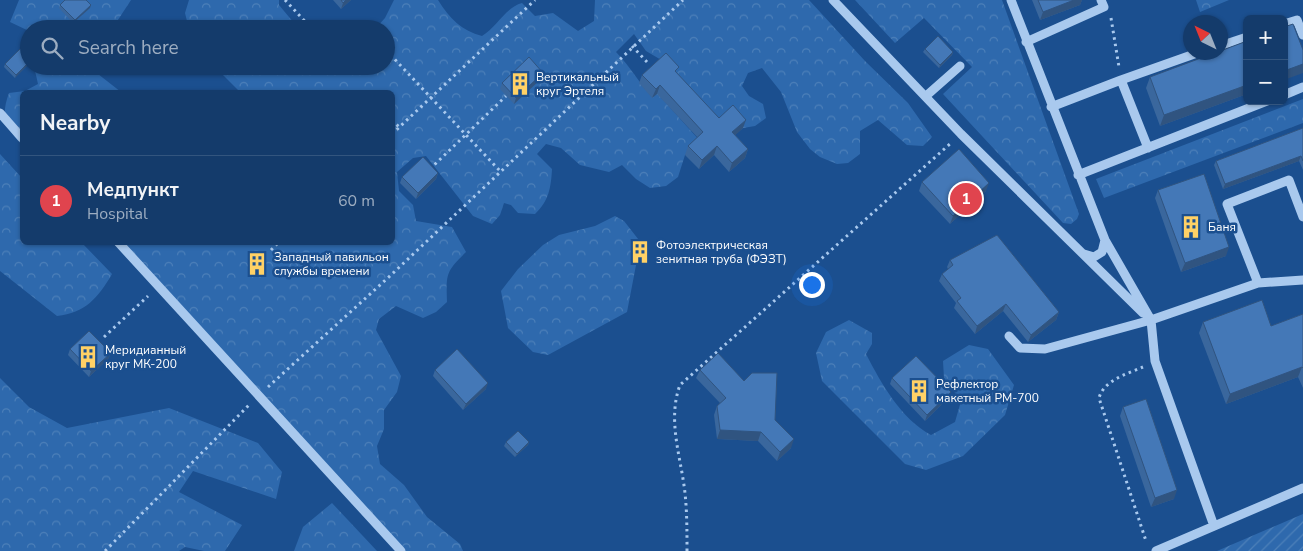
<!DOCTYPE html>
<meta charset="utf-8">
<style>
:root{--surface:#143b6b;--page:#214673;--text:#f1f3f6;--muted:#9dadc1;--line:#33557e;--accent:#ffd166}
body{margin:0;font-family:"Nunito Sans",sans-serif;background:var(--page);color:var(--text)}
.controls{position:absolute;right:15px;top:15px;display:grid;overflow:hidden;border-radius:8px;box-shadow:0 1px 4px #0004}
.controls button{width:45px;height:45px;display:grid;place-items:center;padding:0;border:0;border-bottom:1px solid var(--line);background:var(--surface);color:var(--text);font:25px sans-serif}
.compass{position:absolute;left:1183px;top:15px;width:45px;height:45px;border-radius:50%;background:var(--surface);box-shadow:0 1px 4px #0004;rotate:317deg}
.you{position:absolute;left:811px;top:284px;width:18px;height:18px;margin:-12px;border:4px solid #fff;border-radius:50%;background:#1a73e8;box-shadow:0 0 0 8px #1a73e833}
.badge{display:grid;place-items:center;width:32px;height:32px;border-radius:50%;background:var(--accent);color:#fff;font-size:16px;font-weight:700}
.pin{position:absolute;translate:-50% -50%;border:2px solid #fff;box-shadow:0 1px 5px #0006}
.list{margin:0;padding:0;list-style:none}
h2{display:flex;justify-content:space-between;align-items:center;height:65px;margin:0;padding:0 20px;font-size:21px}
h2 small{font-size:16px;font-weight:400;color:var(--muted)}
.list li{display:grid;grid-template-columns:32px 1fr auto;gap:15px;align-items:center;box-sizing:border-box;height:90px;padding:0 20px;border-top:1px solid var(--line)}
.list b{display:block;font-size:19px;white-space:nowrap}
.list p{margin:0;font-size:16px;white-space:nowrap;color:var(--muted)}
.list em{font-size:16px;font-style:normal;color:var(--muted)}
.icon{flex:none;width:28px;height:28px;fill:none;stroke:currentColor;stroke-width:2;stroke-linecap:round;stroke-linejoin:round}
.map{position:relative;flex:none;width:1303px;height:551px;overflow:hidden}
.search{position:absolute;background:var(--surface);box-shadow:0 1px 4px #0004;left:20px;top:20px;width:375px;height:55px;display:flex;align-items:center;gap:12px;box-sizing:border-box;padding:0 18px;border-radius:28px;color:var(--muted);font-size:19px}
.panel{position:absolute;background:var(--surface);box-shadow:0 1px 4px #0004;left:20px;top:90px;width:375px;height:155px;border-radius:8px}
.map>svg:first-child{display:block}
</style>
<div class="map">
<svg width="1303" height="551" viewBox="0 0 1303 551">
<defs>
<pattern id="forest-crowns" width="20" height="18" patternUnits="userSpaceOnUse" patternTransform="scale(1.25)"><rect width="20" height="18" fill="#2e69ad"/><path d="M2 6a3 3 0 1 1 6 0M12 15a3 3 0 1 1 6 0" fill="none" stroke="#4d80b9"/></pattern>
<pattern id="garden-furrows" width="10" height="10" patternUnits="userSpaceOnUse" patternTransform="scale(1.25)"><rect width="10" height="10" fill="#2e69ad"/><path d="M-1 1l2-2M0 10L10 0M9 11l2-2" fill="none" stroke="#4d80b9"/></pattern>
</defs>
<rect width="100%" height="100%" fill="#1b4f8f"/>
<path fill="url(#forest-crowns)" d="M19 0H131L112 29H29V31L10 22Z
M189 0H279V5L299 29H189L185 13Z
M394 0H438C449 18 462 31 482 36 497 27 506 7 522 3L535 16 553 13 578 31 594 21 595 0H809L865 61 908 103 932 137 923 146 907 145 878 120 860 131V154L848 163 837 164 820 157 810 149 797 132 781 92 762 68 748 73 742 86 749 96 763 104 766 118 755 126 743 128 730 114 716 127 663 61 646 51 634 34 616 52C630 66 639 83 652 97L657 93 700 141 685 155 678 177 666 186 650 188 636 179 622 165 609 172 580 165 561 148 546 144 537 154 552 169C551 187 549 201 535 214L518 213 511 205 504 203 500 215 492 224 473 216 426 156 413 158 397 172 399 191 413 205 416 221 452 227 466 252C446 272 446 273 447 302L436 312 423 318 396 306 379 319 376 330 401 376 397 392 384 410V429L377 446 380 464 404 485 427 517 460 544 463 551H404L114 243 392 242V92H240L214 66H386V29H375L385 18Z
M855 0H1002L1079 214 1077 219 1071 224 1063 223 943 94 972 67 924 18 895 43Z
M1196 0H1229L1200 12Z
M34 66H95L98 74 121 92H22V145C6 128 0 117 9 93L25 91 38 84Z
M1303 99V123L1104 198 1096 179Z
M0 154 22 178V242L82 243 112 274C98 298 85 313 57 316L0 271Z
M615 216 624 221 642 244 633 257 637 260 627 312 548 355 533 352 508 328 501 291 518 269 543 245 559 235 595 226Z
M849 320 872 333V344L866 354C881 383 901 419 931 435L955 422 961 401 944 378 943 361 969 345 988 349 1014 385 1005 415 963 456 926 470 905 464 822 381 816 353 826 332Z
M0 378 29 407 67 428 169 408 258 443 282 472 276 499 193 471 179 492 242 525 225 551H204L185 547 179 551H0Z
M332 503 377 551H294L303 527Z"/>
<path fill="url(#garden-furrows)" d="M1303 514V551H1217Z"/>
<g fill="none" stroke-linecap="round" stroke-linejoin="round">
<path stroke="#a9c9ee" stroke-width="3" stroke-dasharray="2.5 4" stroke-linecap="butt" d="M285 0 312 29
M1111 18 1119 67
M348 29 360 22 367 29
M632 46 647 62
M386 50 500 171
M392 120 400 128
M392 134 535 0
M430 169 506 96
M271 250 279 242
M104 337 148 296
M1143 367C1127 374 1104 380 1099 398L1146 541
M268 387 391 275 683 0
M105 551 249 405
M687 551C687 531 687 512 685 493 681 457 667 420 680 385L951 143"/>
<path stroke="#a9c9ee" stroke-width="9" d="M833 0 961 134 1143 313
M1011 0 1105 240 1151 320 1155 361 1214 526
M1284 24 1297 20 1303 35
M1026 42 1104 7 1101 0
M1220 46 1247 37
M1121 80 1148 148
M1284 95 1303 87
M926 96 960 66
M1051 107 1121 80 1200 52
M0 113 22 138
M1078 175 1267 101
M118 242 401 551
M1084 254 1094 257 1102 252 1105 240
M1258 283 1227 204 1289 180 1303 217
M1009 336 1020 348 1045 349 1151 320 1258 283 1303 280
M1156 551 1303 488"/>
</g>
<path fill="#3a679d" d="M333 0H351L341 9Z
M1032 0H1082L1080 5 1040 20Z
M60 5 90 8 73 23 59 8Z
M1247 41V94L1160 126 1146 88 1150 77Z
M925 49 953 52 952 55 939 68 923 52Z
M29 56 15 78 4 67 5 64Z
M543 73 541 79 514 104 500 89 502 83Z
M677 73 719 118 743 128 735 135 748 149 745 158 729 172 714 155 699 169 685 155 688 146 698 138 657 94 652 98 639 83 642 75Z
M1303 128V170L1299 161 1223 189 1214 165 1216 161Z
M438 173 436 179 416 199 400 183 402 177Z
M922 182 986 191 950 224 919 191Z
M1158 190 1226 256 1181 272 1155 198Z
M635 240 645 260H637L633 257 631 252Z
M950 260 1059 312 1056 320 1028 342 1003 311 975 334 954 308 956 303 939 281 942 274 948 269 947 267Z
M1303 314V388L1298 377 1226 404 1199 333 1203 322 1271 326Z
M70 349 111 353 108 359 89 377 68 355Z
M435 370 486 389 463 410 433 376Z
M700 370 775 420 791 448 777 461 758 441 717 439 714 415 717 406 720 403 696 378Z
M892 378 948 398 925 421 890 384Z
M1123 407 1174 499 1151 507 1120 416Z
M506 442H529L528 445 515 457 504 446Z"/>
<path fill="#305480" d="M346 0H351L341 9 343 3Z
M1074 0H1082L1080 5 1040 20 1043 12Z
M91 5 90 8 73 23 75 20Z
M953 52 952 55 939 68 940 65Z
M29 62V64L15 78 16 75Z
M1303 64V73L1284 80V71Z
M543 73 541 79 514 104 516 98Z
M660 85 657 94 652 98 656 89Z
M1247 85V94L1160 126 1164 115Z
M746 120 743 128 729 141 732 132Z
M717 146 714 155 699 169 702 160Z
M748 149 745 158 729 172 732 163Z
M1301 156 1299 161 1223 189 1225 184Z
M438 173 436 179 416 199 418 193Z
M989 183 986 191 950 224 953 216Z
M1229 247 1226 256 1181 272 1185 263Z
M638 257H646L645 260H637Z
M1006 304 1003 311 975 334 977 326Z
M1059 312 1056 320 1028 342 1031 335Z
M111 353 108 359 89 377 91 371Z
M1302 367 1298 377 1226 404 1230 394Z
M488 383 486 389 463 410 466 404Z
M951 392 948 398 925 421 927 415Z
M720 430 761 432 758 441 717 439Z
M794 439 791 448 777 461 780 452Z
M529 442 528 445 515 457 517 454Z
M1177 490 1174 499 1151 507 1155 498Z"/>
<path fill="#4478b7" stroke="#305480" d="M65 0H86L91 5 75 20 60 5Z
M341 0H346L343 3Z
M1038 0H1074L1043 12Z
M1293 24 1303 50V64L1284 71V27Z
M938 36 953 52 940 65 925 49Z
M1247 41V85L1164 115 1150 77 1217 52H1220V51Z
M21 48 29 56V62L16 75 5 64Z
M666 53 679 67 675 71 719 118 733 105 746 120 732 132 748 149 732 163 717 146 702 160 688 146 703 132 660 85 656 89 642 75Z
M529 57 543 73 516 98 502 83Z
M1303 128V161L1301 156 1225 184 1216 161Z
M959 149 989 183 953 216 922 182Z
M423 157 438 173 418 193 402 177Z
M1204 174 1229 247 1185 263 1158 190Z
M997 235 1059 312 1031 335 1006 304 977 326 957 301 961 298 942 274 953 265 950 260Z
M635 240 643 241 649 249 646 257H638L634 254 632 249Z
M1262 300 1271 326 1303 314V368L1302 367 1230 394 1203 322Z
M89 331 111 353 91 371 70 349Z
M457 349 488 383 466 404 435 370Z
M718 353 744 381 752 373H777L775 420 794 439 780 452 761 432 720 430 717 406 726 398 700 370Z
M916 356 951 392 927 415 892 378Z
M1146 399 1177 490 1155 498 1123 407Z
M518 431 529 442 517 454 506 442Z"/>
<defs>
<symbol id="building-bare" viewBox="-9 -9 18 18"><path d="M-4-6H4V6H1V3H-1V6H-4ZM-2.5-4.3h1.7v1.8h-1.7ZM.8-4.3h1.7v1.8H.8ZM-2.5-1h1.7V.8h-1.7ZM.8-1h1.7V.8H.8Z" fill="#ffd166" stroke="#1b4f8f" stroke-width="2.5" paint-order="stroke"/></symbol>
</defs>
<g fill-rule="evenodd">
<use href="#building-bare" x="504" y="68" width="32" height="32"/>
<use href="#building-bare" x="1175" y="211" width="32" height="32"/>
<use href="#building-bare" x="624" y="236" width="32" height="32"/>
<use href="#building-bare" x="241" y="248" width="32" height="32"/>
<use href="#building-bare" x="72" y="341" width="32" height="32"/>
<use href="#building-bare" x="903" y="375" width="32" height="32"/>
</g>
<g text-anchor="middle" stroke-width="5" stroke-linejoin="round" paint-order="stroke">
<g font-size="12" fill="#fff" stroke="#1b4f8f" text-anchor="start">
<text x="536" y="81">Вертикальный<tspan x="536" dy="14">круг Эртеля</tspan></text>
<text x="1208" y="231">Баня</text>
<text x="656" y="249">Фотоэлектрическая<tspan x="656" dy="14">зенитная труба (ФЭЗТ)</tspan></text>
<text x="274" y="261">Западный павильон<tspan x="274" dy="14">службы времени</tspan></text>
<text x="105" y="354">Меридианный<tspan x="105" dy="14">круг МК-200</tspan></text>
<text x="936" y="388">Рефлектор<tspan x="936" dy="14">макетный РМ-700</tspan></text>
</g>
</g>
</svg>
<div class="controls">
<button>+</button>
<button>−</button>
</div>
<svg class="compass" viewBox="-18 -18 36 36"><path d="M0-13l5 13h-10z" fill="#e53935"/><path d="M0 13l5-13h-10z" fill="#9dadc1"/></svg>
<div class="you"></div>
<div class="pin badge" style="left:966px;top:199px;background:#e0444e">1</div>
<div class="search"><svg class="icon" aria-label="search" viewBox="0 0 24 24"><circle cx="10" cy="10" r="6"/><path d="M15 15l6 6"/></svg>Search here</div>
<section class="panel">
<h2>Nearby<small></small></h2>
<ul class="list">
<li><span class="badge" style="background:#e0444e">1</span><div><b>Медпункт</b><p>Hospital</p></div><em>60 m</em></li>
</ul>
</section>
</div>
